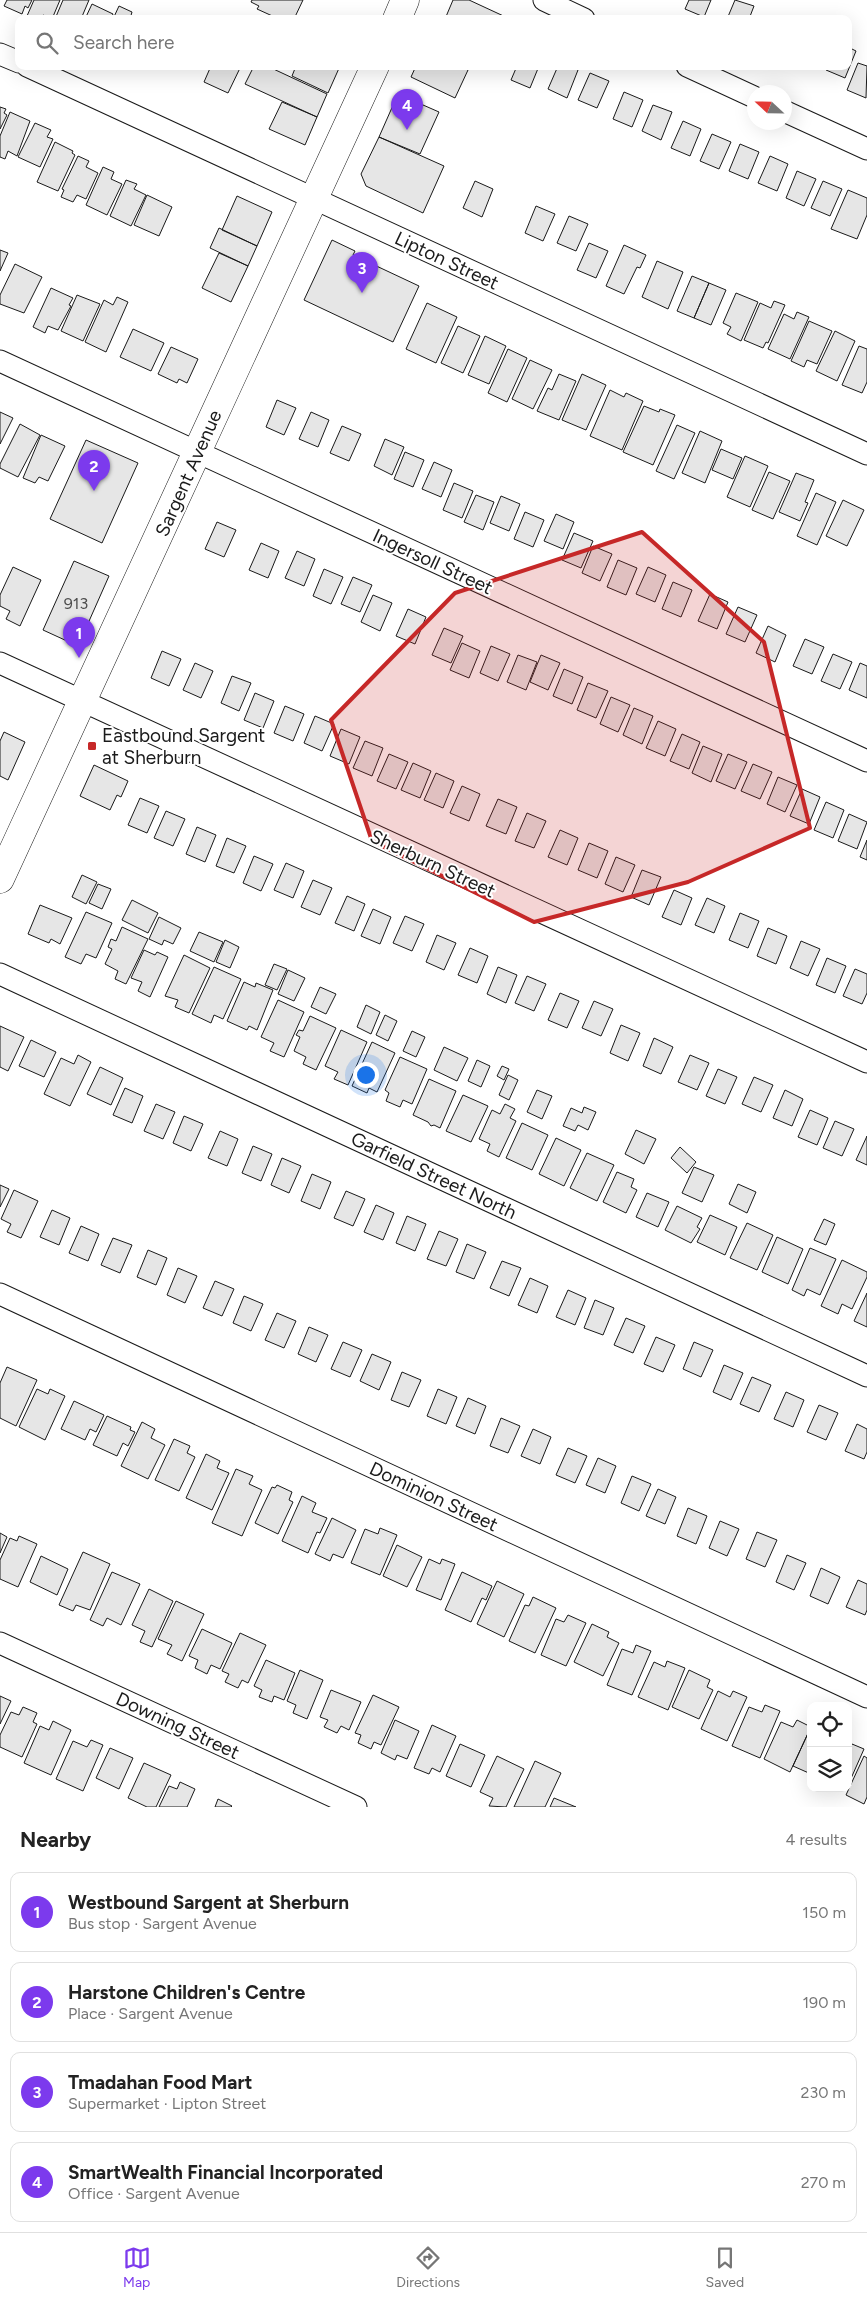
<!DOCTYPE html>
<meta charset="utf-8">
<style>
:root{--surface:#fff;--page:#f2f2f2;--text:#222;--muted:#767676;--line:#e0e0e0;--accent:#7c3aed}
body{margin:0;font-family:Figtree,sans-serif;background:var(--page);color:var(--text)}
.controls{position:absolute;right:15px;bottom:15px;display:grid;overflow:hidden;border-radius:10px;box-shadow:0 5px 20px #0002}
.controls button{width:45px;height:45px;display:grid;place-items:center;padding:0;border:0;border-bottom:1px solid var(--line);background:var(--surface);color:var(--text);font:25px sans-serif}
.compass{position:absolute;left:747px;top:85px;width:45px;height:45px;border-radius:50%;background:var(--surface);box-shadow:0 5px 20px #0002;rotate:292deg}
.you{position:absolute;left:365px;top:1074px;width:18px;height:18px;margin:-12px;border:4px solid #fff;border-radius:50%;background:#1a73e8;box-shadow:0 0 0 8px #1a73e833}
.badge{display:grid;place-items:center;width:32px;height:32px;border-radius:50%;background:var(--accent);color:#fff;font-size:16px;font-weight:700}
.pin{position:absolute;translate:-50% -41px;filter:drop-shadow(0 1px 2px #0008)}
.pin::after{content:'';position:absolute;top:26px;width:18px;height:15px;background:inherit;clip-path:polygon(0 0,100% 0,50% 100%)}
.list{margin:0;padding:0;list-style:none}
h2{display:flex;justify-content:space-between;align-items:center;height:65px;margin:0;padding:0 20px;font-size:21px}
h2 small{font-size:16px;font-weight:400;color:var(--muted)}
.list li{display:grid;grid-template-columns:32px 1fr auto;gap:15px;align-items:center;box-sizing:border-box;height:80px;margin:0 10px 10px;padding:0 10px;border:1px solid var(--line);border-radius:10px}
.list b{display:block;font-size:19px;white-space:nowrap}
.list p{margin:0;font-size:16px;white-space:nowrap;color:var(--muted)}
.list em{font-size:16px;font-style:normal;color:var(--muted)}
.icon{flex:none;width:28px;height:28px;fill:none;stroke:currentColor;stroke-width:2;stroke-linecap:round;stroke-linejoin:round}
.map{position:relative;flex:none;width:867px;height:1807px;overflow:hidden}
.search{position:absolute;background:var(--surface);box-shadow:0 5px 20px #0002;left:15px;right:15px;top:15px;height:55px;display:flex;align-items:center;gap:12px;box-sizing:border-box;padding:0 18px;border-radius:10px;color:var(--muted);font-size:19px}
.sheet{height:425px;background:var(--surface)}
nav{display:flex;justify-content:space-around;align-items:center;box-sizing:border-box;height:70px;border-top:1px solid var(--line);background:var(--surface);font-size:14px;color:var(--muted)}
nav a{display:grid;justify-items:center;gap:2px}
nav .on{color:var(--accent)}
.map>svg:first-child{display:block}
</style>
<div class="map">
<svg width="867" height="1807" viewBox="0 0 867 1807">
<rect width="100%" height="100%" fill="#fff"/>
<path fill="#e6e6e6" stroke="#1a1a1a" d="M7 0H32L28 8 25 6 22 14 4 6Z
M34 0H60L52 19 43 15 41 19H32L27 16Z
M63 0H89L81 19H55Z
M252 0H303L294 19H279L257 9 259 6 251 2Z
M453 0H469L510 19H445Z
M689 0H711L704 17 685 9Z
M735 0 754 6 749 19H727Z
M92 4 113 14 111 19H85Z
M119 6 132 12 130 19H113Z
M848 47 856 51 845 78 826 70 827 66H848Z
M858 63 867 66 866 98 847 90Z
M211 66H241L228 93 204 82Z
M254 66H267L327 94 317 117 245 84Z
M296 66H340L328 93 292 76Z
M416 66H460L468 70 455 98 411 77Z
M517 66H539L530 88 511 80Z
M558 66H569L578 70 567 98 548 89Z
M590 73 609 81 597 108 578 100Z
M624 92 643 100 632 127 613 119Z
M398 94 439 112 420 154 379 137Z
M282 102 317 117 305 145 269 129Z
M653 105 672 112 661 140 642 131Z
M0 107 6 109 4 113 7 115 0 129Z
M10 112 30 121 17 156 8 151 5 159 0 157V136Z
M683 121 701 129 690 156 671 148Z
M35 123 51 130 47 137 53 139 40 167 18 157Z
M712 134 731 142 719 169 700 161Z
M379 137 444 166 423 213 366 186 361 174Z
M55 142 73 151 72 153 75 155 58 191 37 182Z
M740 144 759 152 748 179 729 171Z
M78 156 89 161 86 167 98 173 86 199 77 195 73 202 61 197 64 190 62 189Z
M770 156 788 164 777 191 758 183Z
M103 167 114 172 111 179 122 184 107 215 86 205Z
M797 171 816 179 804 206 786 198Z
M126 180 137 184 134 189 146 195 131 226 110 216Z
M475 181 493 189 482 217 463 208Z
M823 181 842 189 830 216 811 208Z
M848 190 867 198V215L857 239 831 229Z
M147 195 172 207 159 236 134 225Z
M237 196 272 212 257 246 222 230Z
M536 206 555 214 543 241 525 233Z
M569 216 588 224 576 251 557 243Z
M219 228 257 246 248 266 210 248Z
M332 240 355 251 353 255 419 286 393 342 304 300Z
M589 243 608 251 596 278 577 270Z
M624 245 646 255 640 268 637 267 624 294 606 286Z
M0 250 8 253 0 271Z
M219 253 248 266 231 302 202 288Z
M657 261 683 272 668 309 642 297Z
M15 264 42 277 24 313 0 304V295Z
M692 276 709 283 694 318 677 311Z
M709 283 726 290 711 325 694 318Z
M51 288 73 298 69 305 71 306 58 330 48 326 45 333 33 327Z
M736 293 758 302 741 341 727 334 731 327 723 323Z
M77 295 100 304 83 341 61 331Z
M117 297 128 302 106 352 85 342 104 300 113 305Z
M774 301 785 305 768 343 766 342 763 348 744 340 760 303 771 308Z
M427 303 457 317 436 363 406 349Z
M797 312 809 317 790 359 768 349 784 314 794 319Z
M809 321 832 331 817 364 807 360 804 367 791 361Z
M458 326 480 336 463 373 441 363Z
M133 329 164 343 151 371 120 357Z
M835 331 855 341 837 381 816 371Z
M485 336 506 346 489 384 468 375Z
M859 346 867 349V382L862 393 842 385Z
M171 347 198 359 187 383 179 379 177 383 158 374Z
M508 349 527 358 507 402 488 393Z
M530 360 552 370 533 409 512 399Z
M559 374 576 381 559 420 537 411 548 388 552 390Z
M582 374 606 385 586 430 562 420Z
M610 390 624 397 626 393 643 401 622 450 590 436Z
M277 400 296 408 284 435 266 427Z
M644 406 659 412 660 409 675 415 653 465 623 452Z
M0 412 13 418 0 444Z
M311 412 329 420 318 447 299 439Z
M20 424 40 435 18 477 0 468V464Z
M677 425 695 433 674 479 656 471Z
M342 426 361 434 349 461 330 453Z
M700 431 722 441 705 483 682 473Z
M41 435 65 446 48 481 39 477 35 483 23 478Z
M385 439 404 447 392 475 374 466Z
M86 440 138 463 102 543 50 519Z
M721 449 742 458 733 479 712 470Z
M405 452 424 460 413 487 394 479Z
M745 456 768 466 750 507 727 497Z
M434 462 452 470 441 497 422 489Z
M769 472 790 481 773 519 752 510Z
M796 473 814 480 805 502 808 503 800 521 779 512Z
M454 483 473 491 462 518 443 510Z
M816 493 836 502 817 545 797 536Z
M476 495 494 502 483 530 464 522Z
M501 496 520 504 509 531 490 523Z
M843 500 864 510 847 546 826 536Z
M525 512 544 520 533 547 514 539Z
M556 514 574 522 563 549 544 541Z
M217 522 236 530 224 557 205 549Z
M574 533 593 541 581 568 562 560Z
M261 543 279 551 268 578 249 570Z
M593 546 612 554 600 581 582 573Z
M297 551 315 559 304 586 285 578Z
M618 560 637 568 626 595 607 587Z
M74 561 109 576 78 646 43 630Z
M13 567 41 580 20 626 6 619 10 611 0 606V595Z
M648 567 666 575 655 602 636 594Z
M324 569 343 577 331 604 313 596Z
M353 577 372 585 360 612 341 604Z
M673 582 692 590 681 617 662 609Z
M710 594 728 602 717 629 698 621Z
M373 595 392 603 380 631 361 622Z
M738 607 757 615 745 642 726 634Z
M408 609 426 617 415 644 396 636Z
M768 626 786 635 775 662 756 653Z
M444 628 463 636 451 663 432 655Z
M805 639 824 647 812 674 793 666Z
M462 643 480 651 469 678 450 670Z
M491 646 510 654 498 681 480 673Z
M162 651 181 659 169 686 151 678Z
M833 654 852 662 840 689 821 681Z
M518 655 537 662 526 690 507 682Z
M541 655 560 663 548 690 530 682Z
M195 663 213 671 201 698 183 690Z
M860 663 867 666V698L849 690Z
M564 669 583 677 572 704 553 696Z
M232 676 251 683 239 711 221 703Z
M588 683 608 691 596 718 577 710Z
M255 693 274 701 263 728 244 720Z
M611 697 630 705 618 732 600 724Z
M285 706 304 714 293 741 274 733Z
M634 708 653 716 642 744 623 735Z
M315 716 334 724 322 751 304 743Z
M658 721 676 729 665 756 646 748Z
M341 729 360 737 349 764 330 756Z
M4 732 25 742 8 780 0 776V741Z
M682 734 700 742 689 769 670 761Z
M365 741 383 748 372 776 353 768Z
M703 746 722 754 711 782 692 773Z
M389 754 408 762 396 789 377 781Z
M728 754 747 762 735 789 716 781Z
M413 763 431 771 420 798 401 790Z
M753 764 772 772 760 799 741 791Z
M94 765 128 781 121 797 117 795 110 810 80 796Z
M436 773 454 781 443 808 424 800Z
M778 777 797 785 785 812 767 804Z
M462 786 480 794 469 821 450 813Z
M802 789 820 797 809 824 790 816Z
M140 798 159 806 147 833 128 825Z
M498 799 517 807 506 834 486 826Z
M826 802 844 810 833 838 814 830Z
M166 811 185 819 173 846 154 838Z
M527 813 546 821 534 848 515 841Z
M849 814 867 822 857 849 838 841Z
M197 827 216 835 205 862 186 854Z
M560 830 578 838 567 865 548 857Z
M227 838 246 846 234 873 216 866Z
M867 840V860L860 857Z
M589 843 608 851 597 878 578 870Z
M254 856 273 864 261 891 243 883Z
M616 857 635 865 623 892 605 884Z
M286 863 304 871 293 898 274 890Z
M642 870 661 877 649 905 631 897Z
M82 875 97 882 86 904 72 897Z
M313 880 332 888 320 915 301 907Z
M98 884 111 889 102 909 89 903Z
M674 890 692 898 681 925 662 917Z
M347 896 365 904 354 931 335 923Z
M707 898 725 906 714 933 695 925Z
M132 900 158 913 148 933 122 920Z
M40 905 72 918 60 944 51 939 49 943 28 934Z
M373 909 391 917 380 944 361 936Z
M86 912 112 923 96 958 86 954 81 964 65 957Z
M740 913 759 921 748 948 729 940Z
M405 916 424 924 412 951 393 943Z
M159 917 181 928 173 944 164 940 162 945 149 939Z
M122 927 148 939 126 984 115 979 118 971 105 964 112 949 108 947 111 939 116 941Z
M768 928 787 936 776 964 757 956Z
M199 932 223 942 214 962 190 951Z
M437 935 456 943 444 970 426 962Z
M225 940 239 947 230 968 216 962Z
M801 941 820 949 808 976 790 968Z
M470 948 488 956 477 983 458 975Z
M144 950 155 955 157 952 168 957 150 997 138 991 142 982 131 978Z
M184 955 210 968 189 1013 175 1007 178 1000 165 996Z
M827 958 846 966 835 993 816 985Z
M274 964 287 969 277 990 265 985Z
M214 967 241 979 223 1019 214 1015 211 1023 192 1014Z
M498 967 517 975 506 1003 487 994Z
M855 969 867 974V993L862 1004 843 996Z
M288 970 305 978 294 1001 278 994Z
M527 976 546 984 534 1011 515 1003Z
M244 982 255 987 256 983 273 990 257 1030 249 1026 247 1030 227 1021Z
M320 987 336 994 326 1014 311 1007Z
M560 993 579 1001 567 1028 548 1020Z
M278 1000 304 1012 284 1057 270 1051 274 1043 261 1037Z
M594 1001 613 1009 601 1036 582 1028Z
M366 1005 380 1012 371 1034 357 1027Z
M385 1015 397 1021 388 1041 376 1035Z
M310 1016 336 1028 316 1070 303 1064 306 1057 294 1051 300 1037 296 1035 299 1030 303 1031Z
M621 1025 640 1033 628 1061 610 1053Z
M0 1026 24 1037 8 1071 0 1067Z
M341 1030 367 1042 348 1085 334 1079 338 1072 325 1066Z
M412 1031 425 1037 416 1057 403 1051Z
M654 1038 673 1047 661 1074 643 1066Z
M31 1040 56 1052 44 1077 19 1066Z
M372 1042 395 1053 377 1092 369 1088 367 1093 352 1086Z
M444 1047 468 1058 457 1081 434 1070Z
M78 1055 91 1062 70 1106 44 1094 61 1058 74 1064Z
M690 1055 709 1063 697 1090 678 1082Z
M400 1057 427 1069 412 1104 403 1100 400 1107 386 1101 389 1093 385 1090Z
M477 1060 490 1066 481 1087 468 1081Z
M502 1066 509 1069 504 1080 497 1076Z
M100 1067 123 1078 111 1105 87 1094Z
M718 1069 737 1077 725 1104 706 1096Z
M508 1075 518 1080 509 1100 499 1095Z
M754 1077 773 1085 761 1112 742 1104Z
M429 1079 456 1091 440 1128 434 1125 431 1126 428 1122 413 1115Z
M125 1088 143 1096 132 1123 113 1115Z
M537 1090 552 1096 542 1119 527 1112Z
M785 1090 803 1099 792 1126 773 1118Z
M463 1095 488 1106 471 1142 446 1131Z
M156 1104 175 1112 163 1139 144 1131Z
M505 1104 515 1109 510 1118 516 1121 499 1157 487 1151 490 1144 479 1139 492 1110 500 1114Z
M584 1107 596 1112 588 1130 578 1125 575 1131 563 1126 571 1108 582 1113Z
M810 1110 828 1118 817 1145 798 1137Z
M184 1116 203 1124 191 1151 173 1143Z
M835 1121 854 1129 842 1156 823 1148Z
M522 1123 548 1135 532 1170 506 1158Z
M636 1130 656 1139 644 1164 625 1154Z
M220 1131 238 1139 227 1166 208 1158Z
M867 1136V1165L856 1160Z
M556 1138 581 1150 564 1186 539 1174Z
M253 1146 272 1154 261 1181 242 1173Z
M680 1147 696 1162 687 1173 671 1158Z
M587 1153 614 1165 597 1201 570 1188Z
M282 1158 301 1166 289 1193 271 1185Z
M694 1167 714 1175 702 1202 682 1193Z
M617 1172 634 1179 631 1187 637 1190 626 1213 603 1202Z
M312 1174 331 1182 320 1209 301 1201Z
M738 1184 756 1192 747 1213 729 1204Z
M0 1185 9 1189 0 1207Z
M14 1190 38 1201 21 1238 7 1232 11 1224 1 1219Z
M346 1191 365 1199 353 1226 334 1218Z
M647 1193 669 1202 658 1227 636 1217Z
M376 1205 394 1213 383 1240 364 1232Z
M677 1206 702 1218 697 1227 700 1229 691 1243 665 1230Z
M52 1210 70 1218 59 1245 40 1237Z
M710 1215 737 1227 725 1255 697 1242Z
M407 1216 426 1224 415 1251 396 1243Z
M824 1219 835 1224 826 1245 814 1240Z
M747 1223 773 1235 757 1270 730 1258Z
M81 1226 99 1234 88 1261 69 1253Z
M439 1231 458 1239 446 1266 427 1259Z
M777 1237 803 1249 788 1284 762 1272Z
M113 1238 132 1245 120 1273 101 1265Z
M467 1244 486 1252 474 1279 456 1272Z
M810 1248 836 1259 820 1295 807 1289 804 1296 792 1290Z
M148 1250 167 1258 156 1285 137 1277Z
M842 1260 867 1272V1277L852 1309 842 1304 838 1314 821 1306Z
M502 1261 521 1268 509 1296 490 1288Z
M178 1268 197 1276 185 1303 167 1295Z
M530 1278 548 1286 537 1313 518 1305Z
M215 1281 234 1289 222 1316 203 1308Z
M568 1290 586 1298 575 1325 556 1317Z
M867 1293V1327L854 1321Z
M244 1296 263 1304 251 1331 233 1323Z
M595 1300 614 1308 603 1335 584 1328Z
M277 1313 296 1321 284 1348 265 1340Z
M626 1318 645 1326 633 1353 614 1345Z
M309 1327 328 1335 316 1362 298 1354Z
M656 1337 675 1345 663 1372 644 1364Z
M343 1342 362 1350 350 1377 331 1369Z
M694 1342 713 1350 701 1377 683 1369Z
M372 1354 391 1362 379 1390 360 1381Z
M724 1365 743 1373 731 1400 713 1392Z
M7 1367 37 1380 16 1426 0 1418V1383Z
M402 1372 421 1380 409 1407 391 1400Z
M752 1377 771 1385 759 1412 740 1404Z
M37 1389 48 1394 50 1389 65 1396 45 1440 19 1427Z
M438 1389 457 1397 446 1424 427 1416Z
M786 1392 804 1400 793 1427 774 1419Z
M468 1398 486 1406 475 1434 456 1426Z
M74 1401 104 1415 96 1432 90 1429 85 1440 61 1429Z
M819 1405 838 1413 826 1440 807 1432Z
M107 1416 131 1427 130 1430 135 1432 128 1446 123 1443 117 1456 93 1445Z
M501 1418 520 1426 508 1453 490 1446Z
M142 1422 155 1429 151 1438 165 1445 148 1479 121 1466Z
M857 1424 867 1429V1452L864 1459 845 1451Z
M533 1429 551 1437 540 1464 521 1456Z
M174 1439 190 1446 187 1453 195 1457 179 1491 155 1480Z
M568 1448 587 1456 575 1483 556 1475Z
M206 1454 220 1461 217 1468 229 1473 212 1510 186 1498Z
M598 1458 616 1466 605 1493 586 1485Z
M236 1469 253 1476 249 1484 262 1490 242 1536 212 1523Z
M632 1476 651 1484 639 1511 621 1503Z
M277 1485 292 1492 289 1500 293 1502 278 1534 255 1523 272 1487 275 1488Z
M658 1489 676 1497 665 1524 646 1516Z
M302 1496 316 1503 312 1512 327 1518 320 1533 317 1532 308 1553 282 1541Z
M688 1508 707 1516 696 1544 677 1536Z
M332 1518 356 1530 343 1558 333 1554 330 1561 315 1554Z
M720 1521 739 1529 727 1556 709 1548Z
M380 1528 397 1535 380 1575 351 1563 365 1529 378 1534Z
M757 1532 777 1540 765 1567 746 1559Z
M0 1533 7 1537 0 1553Z
M19 1536 37 1544 18 1587 0 1579V1560L10 1538 17 1541Z
M397 1545 422 1557 407 1587 383 1576Z
M83 1552 110 1564 90 1610 76 1605 73 1611 59 1605Z
M787 1555 806 1563 794 1590 776 1582Z
M41 1556 68 1569 57 1595 30 1582Z
M429 1559 440 1564 442 1559 455 1564 441 1600 416 1590Z
M821 1568 840 1577 828 1604 810 1596Z
M112 1572 140 1584 121 1625 107 1618 103 1626 90 1620Z
M462 1572 492 1586 486 1600 482 1598 471 1622 445 1610Z
M858 1580 867 1584V1610L865 1615 846 1607Z
M497 1581 524 1594 504 1637 477 1624Z
M149 1589 173 1601 152 1647 140 1642 145 1631 132 1625Z
M533 1597 556 1608 535 1653 509 1641 525 1605 529 1606Z
M176 1601 204 1614 182 1661 167 1654 172 1645 158 1639Z
M568 1615 586 1623 566 1666 541 1655 556 1619 564 1622Z
M592 1624 609 1632 607 1637 619 1643 603 1676 574 1662Z
M202 1629 232 1643 220 1669 211 1665 207 1674 195 1668 198 1660 189 1656Z
M240 1633 266 1645 248 1683 242 1680 238 1688 225 1682 229 1674 222 1671Z
M636 1645 651 1651 632 1695 607 1685 622 1649 633 1653Z
M266 1660 295 1673 284 1700 274 1696 272 1702 259 1697 262 1690 254 1686Z
M667 1661 685 1668 668 1710 638 1697 654 1662 665 1667Z
M300 1670 323 1680 307 1719 293 1713 296 1705 287 1701Z
M689 1670 710 1680 707 1687 713 1690 699 1719 672 1707Z
M331 1690 361 1702 349 1730 341 1726 337 1733 324 1727 328 1720 320 1717Z
M718 1691 730 1697 733 1691 747 1697 727 1741 701 1729Z
M373 1695 399 1707 381 1745 374 1742 371 1749 358 1743 361 1735 355 1733Z
M0 1696 11 1701 0 1724Z
M765 1705 780 1711 760 1758 732 1746 749 1707 762 1712Z
M23 1707 37 1713 33 1722 37 1724 22 1757 0 1747V1735L11 1712 19 1715Z
M395 1720 419 1731 407 1759 397 1755 395 1760 381 1753Z
M797 1720 811 1727 790 1772 764 1759 781 1722 793 1727Z
M53 1721 71 1730 51 1775 24 1763 40 1726 49 1730Z
M432 1725 456 1736 440 1772 432 1768 429 1774 414 1768Z
M809 1731H811V1774L793 1766Z
M91 1740 103 1745 83 1791 56 1779 73 1741 87 1747Z
M460 1744 485 1755 471 1787 446 1776Z
M852 1744 864 1749 849 1783 848 1749 850 1750Z
M110 1748 133 1758 119 1789 96 1778Z
M497 1756 524 1769 506 1807 489 1806 493 1798 480 1792Z
M864 1756 867 1758V1797L864 1804 846 1795Z
M535 1761 561 1773 545 1807H514Z
M144 1763 171 1775 156 1807H147L128 1798Z
M180 1782 195 1789 187 1807H159L169 1786 177 1789Z
M554 1798 576 1807H550Z
M218 1799 232 1806 231 1807H215Z"/>
<g fill="none" stroke-linecap="round" stroke-linejoin="round">
<defs>
<path id="street" d="M544 0 584 19
M0 54 19 62
M27 66 867 454
M687 66 754 97
M784 111 867 149
M0 361 867 761
M0 663 867 1062
M0 974 867 1376
M0 1294 867 1697
M0 1643 356 1807"/>
<path id="secondary" d="M397 19 405 0
M0 879 375 66"/>
</defs>
<use href="#street" stroke="#1a1a1a" stroke-width="23"/>
<use href="#secondary" stroke="#1a1a1a" stroke-width="29"/>
<use href="#street" stroke="#fff" stroke-width="21"/>
<use href="#secondary" stroke="#fff" stroke-width="28"/>
</g>
<path fill="#c62828" fill-opacity="0.2" stroke="#c62828" stroke-width="4" stroke-linejoin="round" d="M642 532 764 642 810 828 688 882 534 922 372 841 331 720 455 593Z"/>
<rect fill="#c62828" stroke="#fff" stroke-width="2" x="87" y="741" width="10" height="10" rx="2.5"/>
<g text-anchor="middle" stroke-width="4" stroke-linejoin="round" paint-order="stroke">
<g font-size="16" fill="#4d4d4d">
<text x="76" y="609">913</text>
</g>
<g font-size="19" fill="#1a1a1a" stroke="#fff">
<text transform="translate(447 260) rotate(25)" y="7">Lipton Street</text>
<text transform="translate(188 473) rotate(-66)" y="7">Sargent Avenue</text>
<text transform="translate(433 561) rotate(25)" y="7">Ingersoll Street</text>
<text transform="translate(433 863) rotate(25)" y="7">Sherburn Street</text>
<text transform="translate(434 1175) rotate(25)" y="7">Garfield Street North</text>
<text transform="translate(434 1496) rotate(25)" y="7">Dominion Street</text>
<text transform="translate(178 1725) rotate(25)" y="7">Downing Street</text>
</g>
<g font-size="19" fill="#1a1a1a" stroke="#fff" text-anchor="start">
<text x="102" y="742">Eastbound Sargent<tspan x="102" dy="22">at Sherburn</tspan></text>
</g>
</g>
</svg>
<div class="controls">
<button><svg class="icon" aria-label="locate" viewBox="0 0 24 24"><circle cx="12" cy="12" r="6"/><path d="M12 2v4M12 18v4M2 12h4M18 12h4"/></svg></button>
<button><svg class="icon" aria-label="layers" viewBox="0 0 24 24"><path d="M12 4l9 5-9 5-9-5zM3 14l9 5 9-5"/></svg></button>
</div>
<svg class="compass" viewBox="-18 -18 36 36"><path d="M0-13l5 13h-10z" fill="#e53935"/><path d="M0 13l5-13h-10z" fill="#767676"/></svg>
<div class="you"></div>
<div class="pin badge" style="left:79px;top:658px">1</div>
<div class="pin badge" style="left:94px;top:491px">2</div>
<div class="pin badge" style="left:362px;top:293px">3</div>
<div class="pin badge" style="left:407px;top:130px">4</div>
<div class="search"><svg class="icon" aria-label="search" viewBox="0 0 24 24"><circle cx="10" cy="10" r="6"/><path d="M15 15l6 6"/></svg>Search here</div>
</div>
<section class="sheet">
<h2>Nearby<small>4 results</small></h2>
<ul class="list">
<li><span class="badge">1</span><div><b>Westbound Sargent at Sherburn</b><p>Bus stop · Sargent Avenue</p></div><em>150 m</em></li>
<li><span class="badge">2</span><div><b>Harstone Children's Centre</b><p>Place · Sargent Avenue</p></div><em>190 m</em></li>
<li><span class="badge">3</span><div><b>Tmadahan Food Mart</b><p>Supermarket · Lipton Street</p></div><em>230 m</em></li>
<li><span class="badge">4</span><div><b>SmartWealth Financial Incorporated</b><p>Office · Sargent Avenue</p></div><em>270 m</em></li>
</ul>
</section>
<nav>
<a class="on"><svg class="icon" aria-label="map" viewBox="0 0 24 24"><path d="M3 6l6-2 6 2 6-2v14l-6 2-6-2-6 2zM9 4v14M15 6v14"/></svg>Map</a>
<a><svg class="icon" aria-label="directions" viewBox="0 0 24 24"><path d="M12 3l9 9-9 9-9-9zM9 14v-3h6M13 9l2 2-2 2"/></svg>Directions</a>
<a><svg class="icon" aria-label="saved" viewBox="0 0 24 24"><path d="M7 4h10v16l-5-4-5 4z"/></svg>Saved</a>
</nav>
